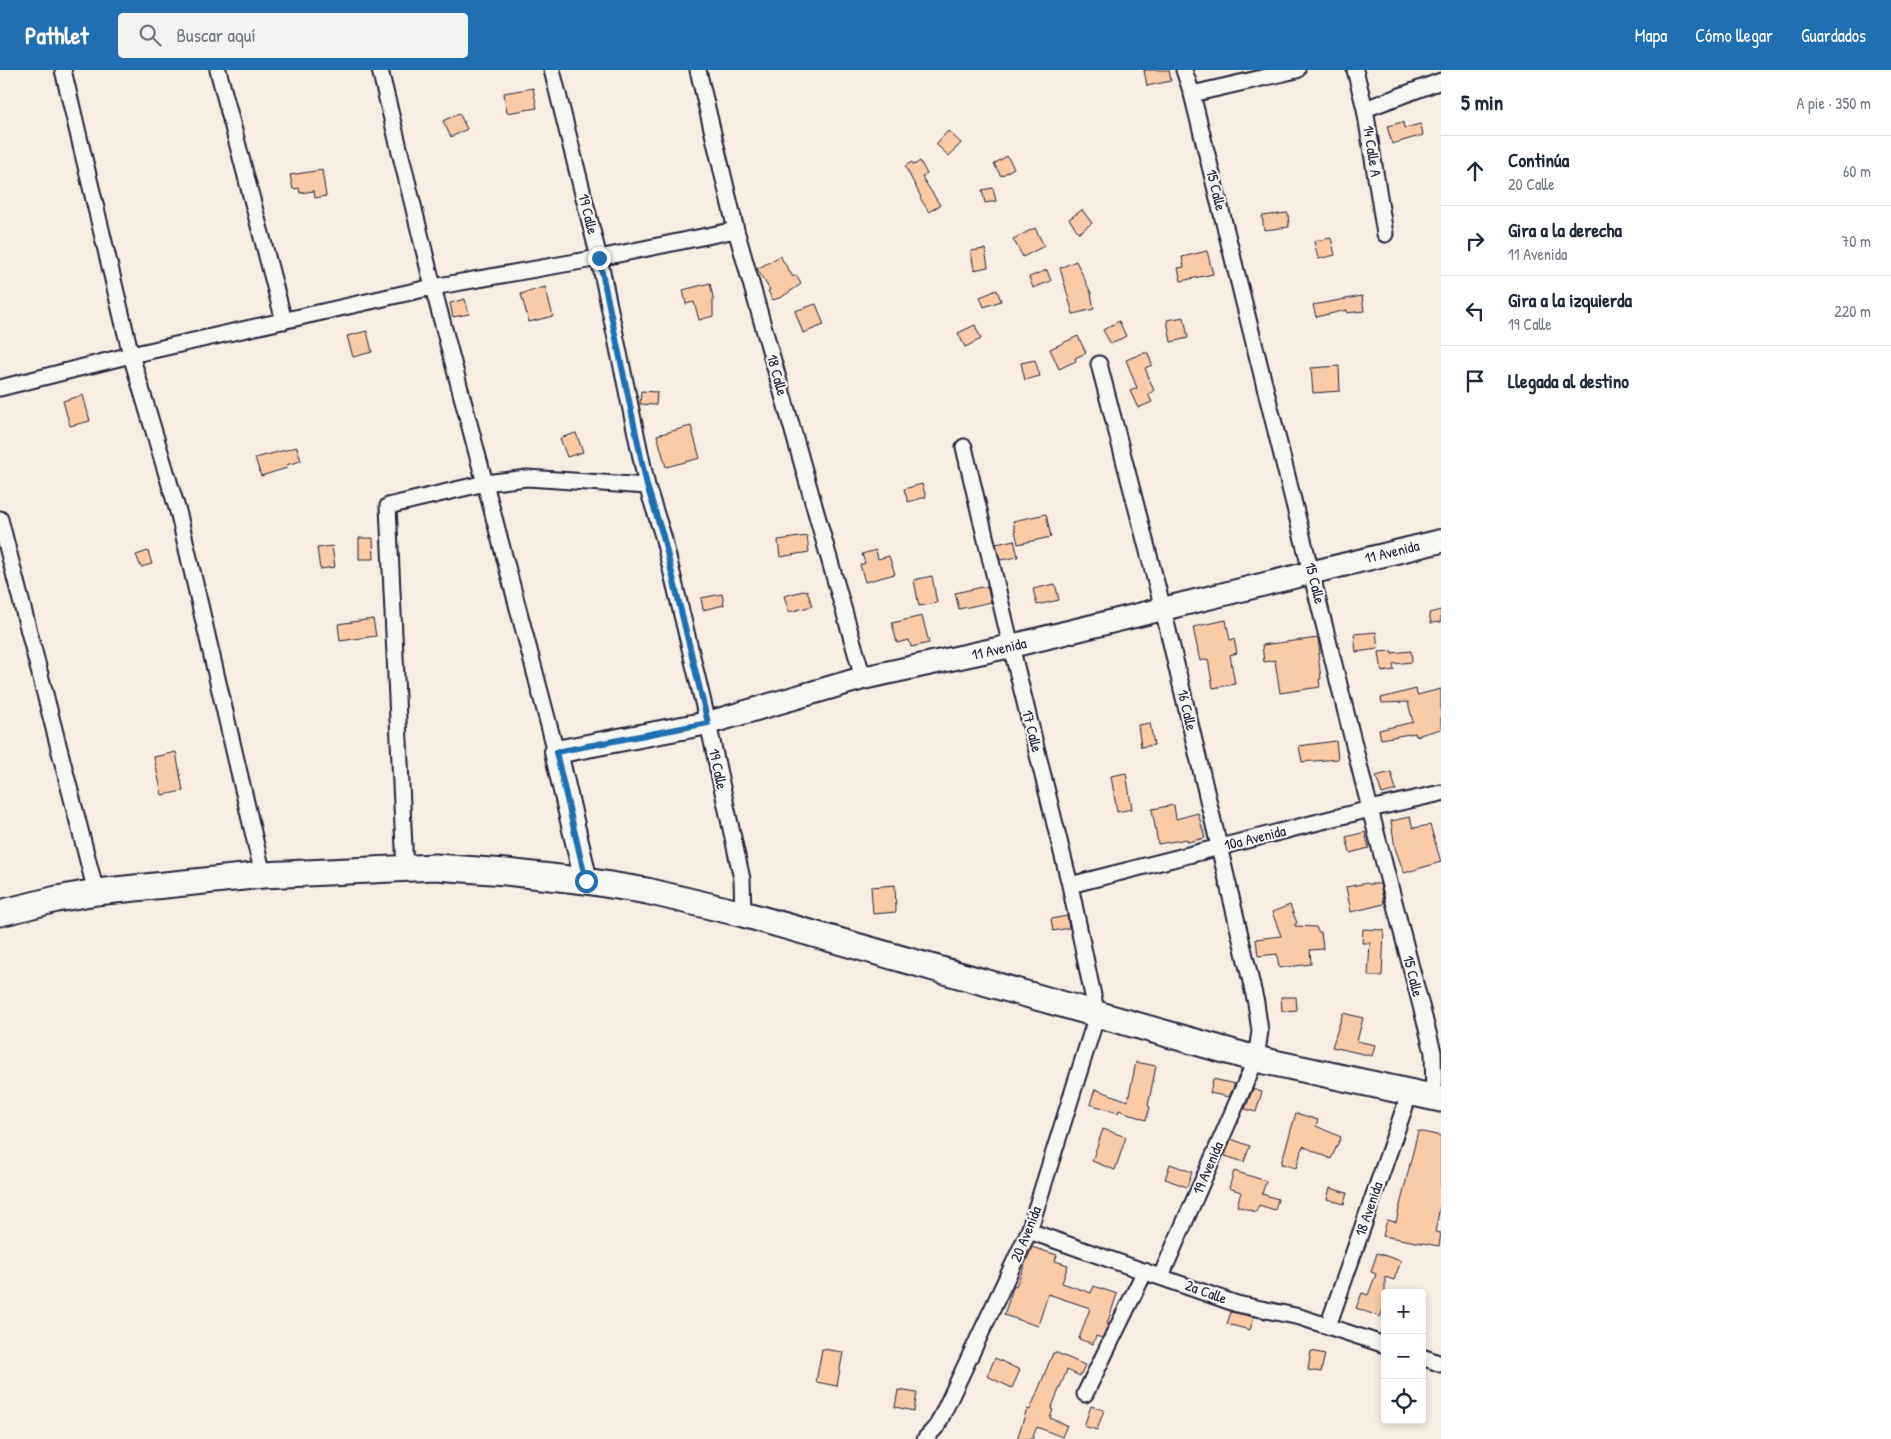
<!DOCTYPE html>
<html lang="es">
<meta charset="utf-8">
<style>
:root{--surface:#fff;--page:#f2f2f3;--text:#1f2937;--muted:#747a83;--line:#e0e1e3;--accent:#1f6fb2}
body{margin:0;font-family:"Patrick Hand",sans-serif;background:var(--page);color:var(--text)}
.controls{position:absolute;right:15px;bottom:15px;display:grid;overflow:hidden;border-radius:5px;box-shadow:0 2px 8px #0003}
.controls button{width:45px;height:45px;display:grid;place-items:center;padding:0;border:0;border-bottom:1px solid var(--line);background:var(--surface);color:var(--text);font:25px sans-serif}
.stop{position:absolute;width:15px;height:15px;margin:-11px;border:4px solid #1f6fb2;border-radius:50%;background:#fff}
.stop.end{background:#1f6fb2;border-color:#fff;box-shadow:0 1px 5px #0008}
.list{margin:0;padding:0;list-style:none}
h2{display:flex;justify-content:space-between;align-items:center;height:65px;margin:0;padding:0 20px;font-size:21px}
h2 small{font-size:16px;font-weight:400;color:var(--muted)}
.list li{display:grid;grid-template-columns:32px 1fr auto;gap:15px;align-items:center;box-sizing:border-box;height:70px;padding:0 20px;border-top:1px solid var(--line)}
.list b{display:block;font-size:19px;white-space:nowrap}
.list p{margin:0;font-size:16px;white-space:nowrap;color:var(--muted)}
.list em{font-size:16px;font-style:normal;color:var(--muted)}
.icon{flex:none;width:28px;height:28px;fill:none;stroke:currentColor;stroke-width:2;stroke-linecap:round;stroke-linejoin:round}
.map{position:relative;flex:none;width:1441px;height:1369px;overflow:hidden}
header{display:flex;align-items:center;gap:30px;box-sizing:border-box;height:70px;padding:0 25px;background:var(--accent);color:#fff}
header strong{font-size:24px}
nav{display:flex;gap:28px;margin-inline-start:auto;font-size:18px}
.search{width:350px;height:45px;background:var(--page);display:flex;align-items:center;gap:12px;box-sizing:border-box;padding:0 18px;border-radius:5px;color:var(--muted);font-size:19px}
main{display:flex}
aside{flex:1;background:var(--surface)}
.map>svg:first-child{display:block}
</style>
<header>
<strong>Pathlet</strong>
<div class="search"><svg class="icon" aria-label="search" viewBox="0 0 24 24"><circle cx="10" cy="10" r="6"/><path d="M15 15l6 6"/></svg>Buscar aquí</div>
<nav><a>Mapa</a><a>Cómo llegar</a><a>Guardados</a></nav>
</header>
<main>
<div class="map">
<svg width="1441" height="1369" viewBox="0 0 1441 1369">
<rect width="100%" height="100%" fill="#f7ede3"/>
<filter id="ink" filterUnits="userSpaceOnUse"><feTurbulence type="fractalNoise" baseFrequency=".02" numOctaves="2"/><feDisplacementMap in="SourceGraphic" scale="10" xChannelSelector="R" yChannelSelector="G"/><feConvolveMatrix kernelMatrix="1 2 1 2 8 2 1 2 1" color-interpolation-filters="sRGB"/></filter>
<g filter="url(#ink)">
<path fill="#f9cba8" stroke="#22223b" d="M1144 0H1169L1171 11 1147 16Z
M533 18 537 38 507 43 504 23Z
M459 43 467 59 451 67 443 51Z
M1403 52 1404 58 1421 54 1423 65 1392 74 1387 56Z
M948 61 961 73 949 86 936 74Z
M1007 86 1014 98 1001 106 994 94Z
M920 91 927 104 922 107 940 135 929 142 920 128 921 127 905 96 912 92 914 95Z
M322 100 326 126 315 128 314 121 300 123 299 118 293 119 290 105Z
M993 118 996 131 985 133 982 120Z
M1082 140 1092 153 1079 163 1069 149Z
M1288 143 1289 157 1264 160 1262 146Z
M1035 158 1044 176 1023 187 1013 169Z
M1331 168 1335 185 1318 189 1314 171Z
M985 179 988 197 974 200 971 181Z
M1207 181 1213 204 1181 211 1178 198 1184 197 1182 187Z
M780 186 793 207 796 205 801 214 782 227 773 230 768 221 770 220 757 199Z
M1076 191 1091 223 1094 239 1073 244 1060 198Z
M1047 200 1051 211 1033 218 1029 207Z
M710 213 713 227V246L699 250 694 232 686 234 683 220Z
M545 217 553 246 529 252 521 224Z
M997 220 1001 231 984 237 980 227Z
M1362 226 1364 241 1347 243V240L1316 247 1313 235Z
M465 229 469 244 453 247 450 233Z
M816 234 824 255 803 263 795 241Z
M1184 247 1188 268 1171 272 1167 250Z
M1119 251 1126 266 1111 274 1103 260Z
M975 255 981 269 965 277 958 263Z
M367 261 372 282 353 287 347 266Z
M1078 266 1086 283 1075 288 1076 291 1059 299 1050 279Z
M1143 283H1148L1152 295 1145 298 1154 321 1148 324 1152 332 1138 338 1130 321 1137 318 1126 290Z
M1035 290 1040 306 1025 310 1021 293Z
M1339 296 1340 321 1313 323 1311 298Z
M641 321 657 322 656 335 640 334Z
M83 325 90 351 70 356 63 331Z
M691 356 700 388 666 397 657 365Z
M576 363 583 382 567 387 560 368Z
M297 377 301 391 286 395 287 398 261 406 255 388Z
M922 414 926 427 908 432 904 419Z
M1046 444 1051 467 1018 474 1013 451Z
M807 466 809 482 780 487 778 470Z
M359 468H373L374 489H359Z
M1014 470 1018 487 1000 490 996 474Z
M332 476 335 497 320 499 317 478Z
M876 480 878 489 889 486 895 504 865 512 860 495 865 493 862 484Z
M148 481 152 494 141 497 136 485Z
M932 506 937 533 919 536 914 510Z
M1055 514 1059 530 1037 535 1033 519Z
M987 516 991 532 959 539 955 523Z
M807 520 812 536 789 542 784 526Z
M722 524 724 535 703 540 701 528Z
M1441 540V552L1431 553 1429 543Z
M922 546 929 573 911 577 909 570 897 573 892 553Z
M373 549 376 566 340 571 338 554Z
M1226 550 1230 570 1234 569 1237 583 1230 585 1235 614 1213 618 1208 589 1200 591 1193 557Z
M1376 562 1378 579 1356 582 1354 564Z
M1318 568 1320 584H1318L1321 609H1319L1320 617 1280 623 1275 590 1264 592 1262 575Z
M1392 581V583L1411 581 1412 592 1393 594 1394 600 1382 602 1379 582Z
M1416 619 1417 625 1441 619V659L1416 666 1415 663 1381 669 1379 660 1413 652 1408 632 1382 633 1381 628Z
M1150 653 1154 675 1141 677 1138 655Z
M1336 671 1338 689 1302 692 1299 676Z
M176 682 183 721 162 725 154 687Z
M1391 702 1396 720 1382 724 1376 706Z
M1126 703 1132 739 1117 742 1111 706Z
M1174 735 1176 749 1198 743 1205 768 1188 772 1187 769 1158 774 1152 739Z
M1410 747 1413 758 1430 755 1441 792 1404 803 1395 778 1391 751Z
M1365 762 1369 778 1350 783 1346 767Z
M1367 813 1368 814H1380L1384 834 1351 842 1346 817Z
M895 815 896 842 873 844 871 817Z
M1290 835 1297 853 1295 854V856L1316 857 1318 862H1321L1323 879 1310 880 1311 894 1279 898 1277 884 1258 886 1256 869 1281 866 1272 842Z
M1067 846 1069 858 1053 861 1051 849Z
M1363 859 1384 860 1382 906H1368L1370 873H1362Z
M1281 927H1296L1297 940 1282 941Z
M1343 943 1363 948 1357 971 1375 975 1372 986 1332 977Z
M1136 992 1156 996 1148 1036 1150 1037 1146 1050 1119 1040 1118 1043 1090 1034 1095 1019 1128 1031Z
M1213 1009 1235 1014 1229 1027 1210 1023Z
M1253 1019 1262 1022 1256 1042 1245 1039Z
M1296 1043 1318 1050 1316 1056 1341 1067 1331 1089 1303 1076 1296 1098 1281 1094Z
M1103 1059 1126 1067 1115 1100 1092 1091Z
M1418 1061 1441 1066V1132L1435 1162 1441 1163 1439 1176 1383 1166 1387 1150 1396 1152Z
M1231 1069 1250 1076 1244 1092 1225 1086Z
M1170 1094 1192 1102 1187 1117 1165 1109Z
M1234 1101 1266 1111 1262 1124 1278 1129 1275 1140 1259 1135 1256 1142 1237 1136 1241 1122 1229 1118Z
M1330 1118 1347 1123 1344 1134 1327 1129Z
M1032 1177 1057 1185 1055 1191 1068 1195 1062 1213 1091 1223 1094 1216 1117 1224 1107 1254 1108 1255 1102 1268 1096 1266 1093 1274 1079 1269 1090 1238 1048 1224 1038 1256 1004 1245 1014 1215 1016 1216Z
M1377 1183 1401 1191 1394 1210 1385 1207V1235L1380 1247 1356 1238 1362 1223 1368 1225 1376 1204 1371 1202Z
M1231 1242 1254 1247 1250 1260 1227 1254Z
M822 1279 843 1282 837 1316 816 1312Z
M1311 1281 1325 1284 1321 1302 1308 1300Z
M1053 1283H1057L1085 1295 1080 1306 1067 1300 1051 1339 1053 1340 1050 1348 1067 1355 1062 1367 1037 1357 1032 1369H1017L1027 1339 1030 1340Z
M995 1288 1020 1300 1012 1318 987 1306Z
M898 1320 917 1323 914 1341 895 1337Z
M1091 1336 1104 1340 1097 1360 1084 1356Z"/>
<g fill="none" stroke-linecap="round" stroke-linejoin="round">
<defs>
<path id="street" d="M63 0 131 285 179 445 263 805
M218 0 284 251
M380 0 433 217 556 682
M552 0 599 188 647 416 663 466 708 653 742 809 743 844
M698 0 736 160 863 608
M1184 0 1192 24 1370 739 1433 982 1434 1027
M1355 0 1365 39 1385 164
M1192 24 1297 0
M1365 39 1441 11
M1099 294 1163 539 1256 933 1260 961 1256 989 1161 1206
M0 318 131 285 433 217 599 188 736 160
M0 449 96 822
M405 799 388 436 485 413 527 408 647 416
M1070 815 1370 739 1441 723
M1029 1161 1237 1234 1300 1247 1385 1275
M1328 1256 1410 1022
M1422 1287 1441 1294
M1085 1324 1145 1201
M925 1369 937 1356 1029 1161 1097 945 1070 815 1011 576 964 377"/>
<path id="secondary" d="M586 811 556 682 708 653 863 608 1011 576 1441 471"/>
<path id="primary" d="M0 843 57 829 96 822 263 805 435 797 506 802 586 811 647 821 743 844 1256 989 1441 1029"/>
</defs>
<use href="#street" stroke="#22223b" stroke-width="19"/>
<use href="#secondary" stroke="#22223b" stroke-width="26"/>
<use href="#primary" stroke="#22223b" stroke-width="29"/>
<use href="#street" stroke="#f6f6f2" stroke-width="15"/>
<use href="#secondary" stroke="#f6f6f2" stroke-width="22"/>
<use href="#primary" stroke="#f6f6f2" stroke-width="25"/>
</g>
</g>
<g fill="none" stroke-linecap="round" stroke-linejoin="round" filter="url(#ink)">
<path stroke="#1f6fb2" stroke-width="6" d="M586 811 556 682 708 653 663 466 647 416 599 188"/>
</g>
<g text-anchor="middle" stroke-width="4" stroke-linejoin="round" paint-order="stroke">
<g font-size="15" fill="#22223b" stroke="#f6f6f2">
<text transform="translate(1372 81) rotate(81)" y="5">14 Calle A</text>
<text transform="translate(1216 120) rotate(76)" y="5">15 Calle</text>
<text transform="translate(588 144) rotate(76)" y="5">19 Calle</text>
<text transform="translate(777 305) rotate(74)" y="5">18 Calle</text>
<text transform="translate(1392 482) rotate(-14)" y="5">11 Avenida</text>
<text transform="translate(1315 513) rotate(76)" y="5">15 Calle</text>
<text transform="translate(999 579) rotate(-13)" y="5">11 Avenida</text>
<text transform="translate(1187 640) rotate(77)" y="5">16 Calle</text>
<text transform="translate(1032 661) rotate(76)" y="5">17 Calle</text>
<text transform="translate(718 699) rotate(78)" y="5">19 Calle</text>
<text transform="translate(1255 768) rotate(-14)" y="5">10a Avenida</text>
<text transform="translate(1413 906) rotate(76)" y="5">15 Calle</text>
<text transform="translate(1208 1098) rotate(-67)" y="5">19 Avenida</text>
<text transform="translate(1369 1139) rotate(-71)" y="5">18 Avenida</text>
<text transform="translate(1026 1164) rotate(-68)" y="5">20 Avenida</text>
<text transform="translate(1206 1222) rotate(20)" y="5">2a Calle</text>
</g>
</g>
</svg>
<div class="controls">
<button>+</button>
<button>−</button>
<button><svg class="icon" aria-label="locate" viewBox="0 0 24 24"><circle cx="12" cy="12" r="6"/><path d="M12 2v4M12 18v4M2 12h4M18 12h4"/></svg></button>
</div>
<div class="stop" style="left:586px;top:811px"></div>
<div class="stop end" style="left:599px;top:188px"></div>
</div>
<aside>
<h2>5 min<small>A pie · 350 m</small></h2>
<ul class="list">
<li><svg class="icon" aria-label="ahead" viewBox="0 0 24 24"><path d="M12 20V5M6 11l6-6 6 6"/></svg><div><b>Continúa</b><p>20 Calle</p></div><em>60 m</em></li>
<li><svg class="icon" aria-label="right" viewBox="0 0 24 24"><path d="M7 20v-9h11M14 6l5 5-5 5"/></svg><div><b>Gira a la derecha</b><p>11 Avenida</p></div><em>70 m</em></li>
<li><svg class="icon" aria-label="left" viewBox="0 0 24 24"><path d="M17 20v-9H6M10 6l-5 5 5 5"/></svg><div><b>Gira a la izquierda</b><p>19 Calle</p></div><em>220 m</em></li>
<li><svg class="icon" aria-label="arrive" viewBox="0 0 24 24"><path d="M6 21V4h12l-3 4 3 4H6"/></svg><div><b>Llegada al destino</b></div></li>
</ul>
</aside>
</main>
